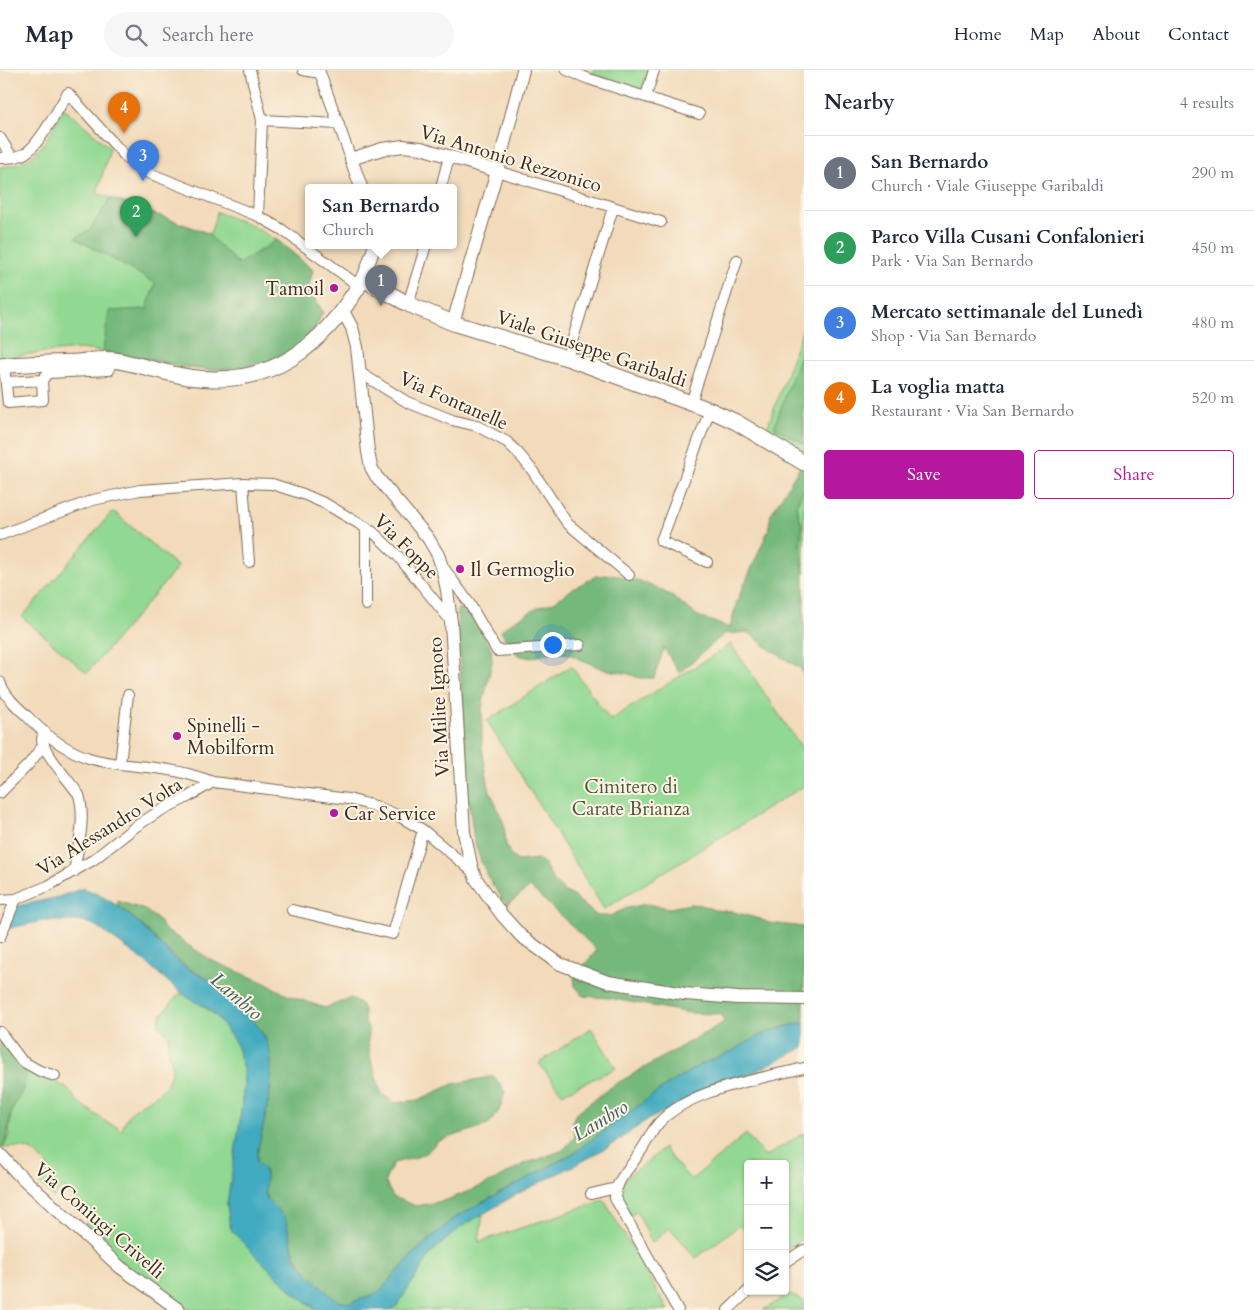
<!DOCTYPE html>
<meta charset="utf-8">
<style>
:root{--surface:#fff;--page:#f6f6f7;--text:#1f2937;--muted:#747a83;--line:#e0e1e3;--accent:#b5179e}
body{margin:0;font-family:Cardo,serif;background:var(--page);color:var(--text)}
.controls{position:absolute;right:15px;bottom:15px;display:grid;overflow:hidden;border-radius:5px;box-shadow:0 1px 4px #0004}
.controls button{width:45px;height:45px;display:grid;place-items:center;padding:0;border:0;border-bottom:1px solid var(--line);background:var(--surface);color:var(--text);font:25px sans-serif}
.you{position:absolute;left:552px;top:574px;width:18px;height:18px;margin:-12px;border:4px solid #fff;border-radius:50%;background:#1a73e8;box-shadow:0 0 0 8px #1a73e833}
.badge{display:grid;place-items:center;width:32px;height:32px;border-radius:50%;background:var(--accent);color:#fff;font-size:16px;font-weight:700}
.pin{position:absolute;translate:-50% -41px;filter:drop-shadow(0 1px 2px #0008)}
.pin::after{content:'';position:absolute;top:26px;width:18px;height:15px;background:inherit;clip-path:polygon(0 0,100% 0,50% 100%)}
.popup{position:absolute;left:305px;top:114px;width:152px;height:65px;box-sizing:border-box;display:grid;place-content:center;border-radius:5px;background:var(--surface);filter:drop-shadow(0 1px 4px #0005);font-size:16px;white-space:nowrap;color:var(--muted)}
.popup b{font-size:19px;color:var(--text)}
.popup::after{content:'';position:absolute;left:50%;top:100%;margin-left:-10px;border:10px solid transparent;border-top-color:var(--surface)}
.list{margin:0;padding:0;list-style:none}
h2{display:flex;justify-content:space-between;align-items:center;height:65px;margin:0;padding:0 20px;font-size:21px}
h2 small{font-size:16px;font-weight:400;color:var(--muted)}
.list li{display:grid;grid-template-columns:32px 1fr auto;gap:15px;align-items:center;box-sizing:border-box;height:75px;padding:0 20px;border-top:1px solid var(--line)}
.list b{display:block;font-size:19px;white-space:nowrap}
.list p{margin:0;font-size:16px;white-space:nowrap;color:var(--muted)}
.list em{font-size:16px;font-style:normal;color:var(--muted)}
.actions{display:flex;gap:10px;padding:15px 20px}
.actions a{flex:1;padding:11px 0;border:1px solid var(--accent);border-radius:5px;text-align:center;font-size:18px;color:var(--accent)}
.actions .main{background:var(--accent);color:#fff}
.icon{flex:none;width:28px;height:28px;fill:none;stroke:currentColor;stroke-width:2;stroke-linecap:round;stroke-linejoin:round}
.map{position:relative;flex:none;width:804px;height:1240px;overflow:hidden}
header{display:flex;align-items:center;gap:30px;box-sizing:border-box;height:70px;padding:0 25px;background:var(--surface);border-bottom:1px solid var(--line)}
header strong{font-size:24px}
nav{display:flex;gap:28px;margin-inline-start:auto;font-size:18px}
.search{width:350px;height:45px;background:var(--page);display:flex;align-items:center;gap:12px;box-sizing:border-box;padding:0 18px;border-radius:28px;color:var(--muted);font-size:19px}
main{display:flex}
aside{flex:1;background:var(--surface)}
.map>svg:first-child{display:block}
</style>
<header>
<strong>Map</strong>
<div class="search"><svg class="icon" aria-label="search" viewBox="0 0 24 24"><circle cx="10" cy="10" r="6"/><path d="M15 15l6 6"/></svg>Search here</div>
<nav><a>Home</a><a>Map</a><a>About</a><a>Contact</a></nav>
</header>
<main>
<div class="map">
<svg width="804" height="1240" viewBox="0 0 804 1240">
<rect width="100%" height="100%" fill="#fcf5e5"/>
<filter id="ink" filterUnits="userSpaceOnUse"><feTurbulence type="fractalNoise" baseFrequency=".02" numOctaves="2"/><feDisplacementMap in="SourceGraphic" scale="10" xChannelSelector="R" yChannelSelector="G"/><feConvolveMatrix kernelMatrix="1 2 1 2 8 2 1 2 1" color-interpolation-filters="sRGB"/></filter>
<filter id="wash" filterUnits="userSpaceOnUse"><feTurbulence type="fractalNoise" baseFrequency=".0096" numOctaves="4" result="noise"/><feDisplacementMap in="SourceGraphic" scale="20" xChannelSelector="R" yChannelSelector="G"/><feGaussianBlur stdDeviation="1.12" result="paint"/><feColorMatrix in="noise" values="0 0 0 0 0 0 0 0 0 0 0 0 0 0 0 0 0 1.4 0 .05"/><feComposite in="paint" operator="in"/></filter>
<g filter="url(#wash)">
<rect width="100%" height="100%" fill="#f2daba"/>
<path fill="#91d892" stroke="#668158" d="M592 0H650L642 22 592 3Z
M63 37 110 78 97 123 210 164 217 142 250 155 277 170 313 200 308 218 323 242 266 292 239 298 208 300 183 298 128 285 80 279 46 282 0 288V97C40 94 47 69 63 37Z
M804 256V382L766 361Z
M804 418V503L800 474 802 455 796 436Z
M113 441 178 497 87 603 22 547Z
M731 574 804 681V716L604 839 487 651 571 596 610 650Z
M179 924H183L199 933 217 947 236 973 243 999 244 1012 239 1058 227 1134 230 1156 255 1185 297 1225 316 1240H191L174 1232 80 1160 91 1148 68 1120 62 1118 53 1128 39 1113 48 1103 49 1098C33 1078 29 1076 3 1078L9 1066 11 1043 15 1034 23 994 68 1019 78 1032 109 1054 118 1057 121 1062C123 1058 124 1052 127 1048 141 1026 164 1031 171 1003 174 995 170 988 168 980 167 976 169 970 169 965L158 955 161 945Z
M591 958 616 998 562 1024 539 993Z
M804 1063V1169L785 1180V1094H748V1165L740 1155 696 1188 670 1158 652 1173 637 1142 628 1146 619 1125V1118L627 1107 664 1078 674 1091 691 1110 746 1064 765 1087Z
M604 1130 668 1240H389L397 1236 431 1183 461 1157 483 1143 479 1172Z
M788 1223 804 1231V1240H763L780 1230Z"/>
<path fill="#74b87c" stroke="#58714d" d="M110 128 207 163 238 194 277 170 313 200 308 218 323 242 312 265 294 279 266 292 239 298 208 300 103 281 109 241 147 239 155 213 75 168 90 160Z
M804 274V344L802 349 804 350V374L774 357Z
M800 397 804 400V418L796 436 802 455 800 474 804 503V606L801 599 768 578 748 562 724 564 679 603 664 578 654 608H639L629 604 602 599 569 584 553 582 531 588 518 585 508 574 501 561 507 555 539 537 554 532 574 518 596 506 608 505 619 506 649 514 670 525 698 546 730 558 737 531 768 461 771 444Z
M462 537 467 539 491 578 492 592 482 637V678L489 718 504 754 506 775 511 786 518 791 538 789 544 793 554 812 565 822 573 826 597 846H610L627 838 646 834 670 838 690 834 701 835 714 840 734 842 760 849 769 853 804 857V952L775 959 732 981 700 995 667 1015 572 1084 454 1148 415 1182 379 1222 351 1233 341 1232 332 1227 307 1202 295 1186 285 1147 267 1129 264 1121 266 1104 257 1092V1084C263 1053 277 1009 269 979 263 955 242 940 224 925 218 920 214 913 207 909 198 903 188 899 179 891 167 881 157 870 146 859 137 850 126 843 117 835L118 831 145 840 158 850 166 861 182 870 189 876 213 891 265 913 287 925 325 938 351 928 362 935 364 940V949L368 958V973L371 990 381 1023 395 1033 418 1030 453 1014 494 1006 505 1022 499 1041 488 1055 438 1071C434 1074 433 1077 429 1080 421 1088 404 1090 393 1093L385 1111 393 1127 416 1136 447 1130 496 1110 525 1093 537 1090 563 1080 575 1067 572 1052 576 1043 614 1015 724 952 721 944 690 943 609 928 583 926 575 916 574 907 597 880 530 817 507 835 492 814 482 794 474 771 466 709 457 540Z
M0 967C12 981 31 995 24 1016 21 1026 13 1034 11 1044 8 1057 9 1065 3 1078H0Z"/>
<path fill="#40aac0" stroke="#3e6a6f" d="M83 818C106 826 128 842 146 860 159 873 172 888 187 898 194 903 201 905 208 909 214 913 218 921 224 925 242 940 263 955 269 979 277 1009 263 1053 257 1084V1092L264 1099 266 1104 265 1121 267 1129 285 1147 295 1187 307 1202 332 1227 341 1232 351 1233 379 1222 415 1182 454 1148 572 1084 667 1015 700 995 732 981 765 963 804 952V977L750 1004 728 1012 645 1051 621 1069 589 1088 517 1124 461 1157 431 1183 397 1236 389 1240H316L297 1225 255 1185 232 1161 230 1156 227 1134 239 1058 244 1012 243 999 236 973 217 947 207 938 190 929 172 915 142 889 94 855 83 851H43L6 859 13 837 58 827Z"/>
</g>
<g filter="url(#ink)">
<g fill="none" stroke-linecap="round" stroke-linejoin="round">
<defs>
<path id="minor" d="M250 0 262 50 258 146
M303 0 320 3
M319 0 351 89
M567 0 589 9 699 44
M646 26 654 0
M262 50 339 54
M0 68 12 87
M0 88C8 88 20 88 27 82 41 72 58 39 68 23L125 86 141 100 258 146 281 159 359 216
M497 101 661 152
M441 117 449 87
M408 234 426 175
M567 288 613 138
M4 296 8 333 43 330 42 310 6 312
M359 302 407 332 452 350 477 356 507 372 519 384 532 400 567 453 629 505
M42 310 48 303 109 300 111 290
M691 333 737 190
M243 413 249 492
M366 457V535
M0 465 93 430 140 420 243 413 272 414 303 424 326 434 373 462 398 486 451 551
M707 492 661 471 710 340
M443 497 469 533 497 581 580 575
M0 612C4 625 16 636 26 645 43 663 65 680 89 688 115 696 142 695 169 700 184 702 199 707 213 712L188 727 158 742 135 757 93 790 48 816 16 829 0 830
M45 662C43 665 42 667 42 670 43 682 71 713 79 725 86 749 78 777 74 802
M120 694 128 625
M213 712 348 729 375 736 397 745 423 760 473 802
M0 723 29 694 44 674
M292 840 393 864 423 760
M0 867 16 829
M0 962 22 991 40 1001 55 1006
M591 1124 616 1118
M785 1192 804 1180
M678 1240 615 1128C616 1109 629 1100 638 1085 644 1077 649 1067 654 1059 682 1019 761 1009 804 998
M728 1240 748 1221"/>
<path id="tertiary" d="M361 117 351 89 382 79 403 76 421 78 497 101
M363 209 375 175
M343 241 352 258 357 277 368 382 371 397 376 406 428 468 438 485 442 497 447 520 451 552 464 762 472 799 476 809 502 845 521 866 560 894 608 912 685 924 738 928 804 929
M453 253 497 101 523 0
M0 1084 16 1102 120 1197 179 1240"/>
<path id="secondary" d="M0 296C25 293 51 293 76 292 88 291 102 288 114 290 139 294 163 303 188 307 271 319 323 277 363 209L408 234 453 253 567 288 710 340 736 352 804 393"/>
</defs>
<use href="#minor" stroke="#7b6855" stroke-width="12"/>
<use href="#tertiary" stroke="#7b6855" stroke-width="14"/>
<use href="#secondary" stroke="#7b6855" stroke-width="17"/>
<use href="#minor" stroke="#fff" stroke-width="10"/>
<use href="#tertiary" stroke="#fff" stroke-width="12"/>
<use href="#secondary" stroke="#fff" stroke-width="15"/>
</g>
</g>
<g fill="#b5179e" stroke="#fcf5e5" stroke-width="2">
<circle cx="334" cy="218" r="5"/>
<circle cx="460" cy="499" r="5"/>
<circle cx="177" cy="666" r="5"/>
<circle cx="334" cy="743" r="5"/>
</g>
<g text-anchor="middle" stroke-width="4" stroke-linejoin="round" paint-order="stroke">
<g font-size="19" fill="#3b2a1e" stroke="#fcf5e5">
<text transform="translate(511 88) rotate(17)" y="7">Via Antonio Rezzonico</text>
<text transform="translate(592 278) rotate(19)" y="7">Viale Giuseppe Garibaldi</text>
<text transform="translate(454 330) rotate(24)" y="7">Via Fontanelle</text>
<text transform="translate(407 476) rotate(45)" y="7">Via Foppe</text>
<text transform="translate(438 637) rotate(-93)" y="7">Via Milite Ignoto</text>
<text transform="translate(109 756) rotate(-32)" y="7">Via Alessandro Volta</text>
<text transform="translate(100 1150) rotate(41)" y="7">Via Coniugi Crivelli</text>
</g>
<g font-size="19" fill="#3b2a1e" stroke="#fcf5e5" text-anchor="start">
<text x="324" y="225" text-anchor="end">Tamoil</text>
<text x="470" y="506">Il Germoglio</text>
<text x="187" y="662">Spinelli -<tspan x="187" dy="22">Mobilform</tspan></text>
<text x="344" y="750">Car Service</text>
</g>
<g font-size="19" fill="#50563b" stroke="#fcf5e5">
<text x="631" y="723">Cimitero di<tspan x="631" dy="22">Carate Brianza</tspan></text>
</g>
<g font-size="20" font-style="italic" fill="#3d5d5f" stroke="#fcf5e5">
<text transform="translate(237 926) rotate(41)" y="7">Lambro</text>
<text transform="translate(600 1050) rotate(-31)" y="7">Lambro</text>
</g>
</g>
</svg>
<div class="controls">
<button>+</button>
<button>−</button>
<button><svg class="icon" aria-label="layers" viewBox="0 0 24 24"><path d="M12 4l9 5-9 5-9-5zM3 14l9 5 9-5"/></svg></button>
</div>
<div class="you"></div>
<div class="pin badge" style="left:381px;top:236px;background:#6b7280">1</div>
<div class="popup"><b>San Bernardo</b>Church</div>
<div class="pin badge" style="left:136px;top:167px;background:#2e9e5b">2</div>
<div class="pin badge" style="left:143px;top:111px;background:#3f7fe0">3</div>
<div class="pin badge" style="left:124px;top:63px;background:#e8710a">4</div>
</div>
<aside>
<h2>Nearby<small>4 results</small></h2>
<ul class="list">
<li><span class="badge" style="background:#6b7280">1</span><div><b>San Bernardo</b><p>Church · Viale Giuseppe Garibaldi</p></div><em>290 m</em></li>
<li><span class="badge" style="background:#2e9e5b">2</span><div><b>Parco Villa Cusani Confalonieri</b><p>Park · Via San Bernardo</p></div><em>450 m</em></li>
<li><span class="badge" style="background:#3f7fe0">3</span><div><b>Mercato settimanale del Lunedì</b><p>Shop · Via San Bernardo</p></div><em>480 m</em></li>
<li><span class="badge" style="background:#e8710a">4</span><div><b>La voglia matta</b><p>Restaurant · Via San Bernardo</p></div><em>520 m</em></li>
</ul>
<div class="actions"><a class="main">Save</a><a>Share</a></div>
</aside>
</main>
